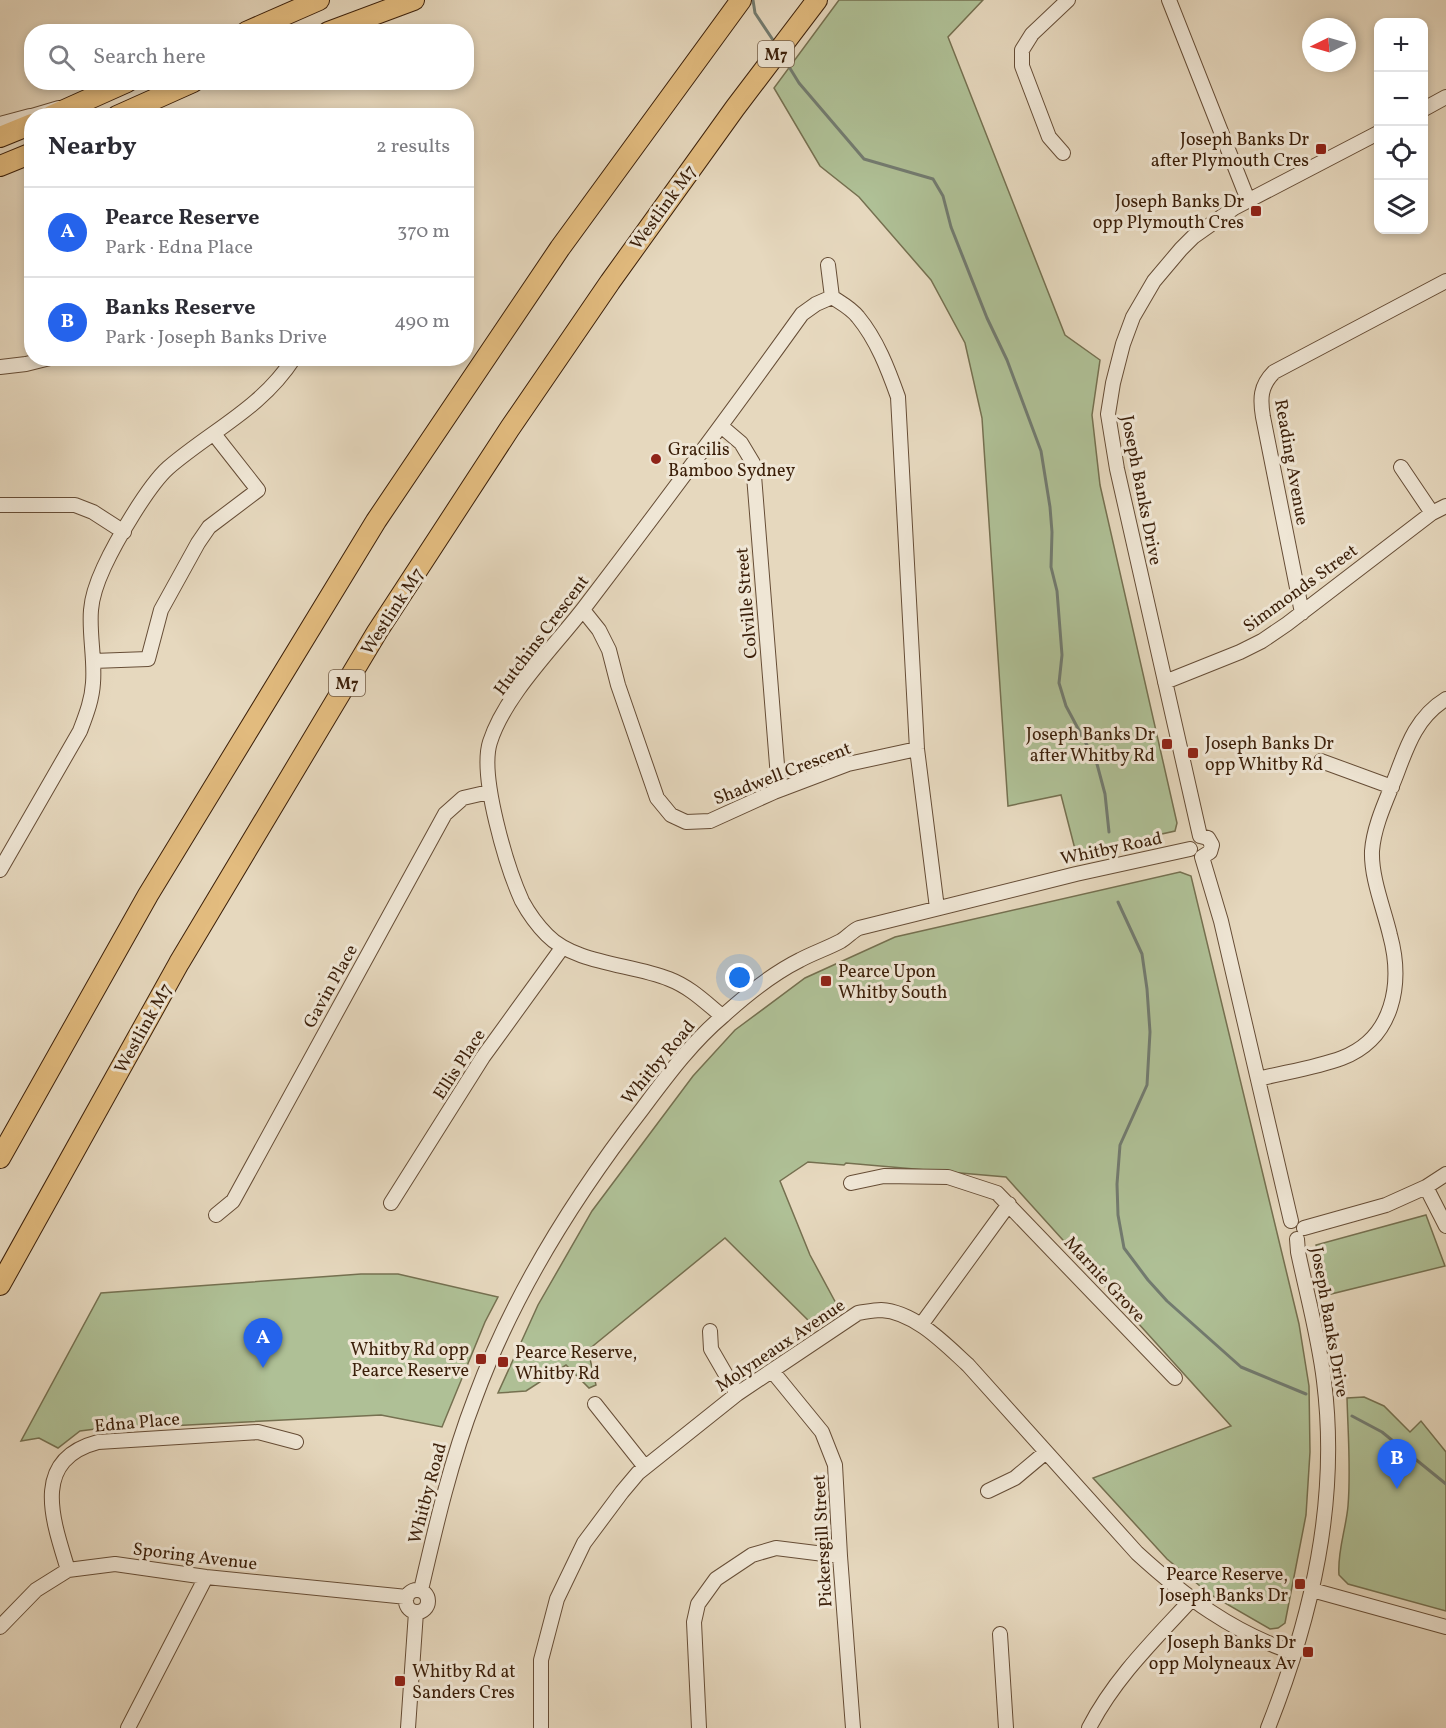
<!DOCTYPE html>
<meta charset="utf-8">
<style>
:root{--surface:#fff;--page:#f2f2f3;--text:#2b2b33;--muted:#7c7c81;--line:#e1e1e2;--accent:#2563eb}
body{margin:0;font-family:Vollkorn,serif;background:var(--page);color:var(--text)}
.controls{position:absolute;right:18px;top:18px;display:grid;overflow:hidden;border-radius:12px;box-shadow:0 3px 9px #0003}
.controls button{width:54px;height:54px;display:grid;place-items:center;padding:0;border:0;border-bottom:2px solid var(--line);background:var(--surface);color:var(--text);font:30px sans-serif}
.compass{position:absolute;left:1302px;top:18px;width:54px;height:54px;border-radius:50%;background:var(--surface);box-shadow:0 3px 9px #0003;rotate:265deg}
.you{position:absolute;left:740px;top:978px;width:21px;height:21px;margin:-15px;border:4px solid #fff;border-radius:50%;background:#1a73e8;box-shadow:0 0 0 9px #1a73e833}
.badge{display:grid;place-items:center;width:39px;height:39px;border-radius:50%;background:var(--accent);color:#fff;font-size:20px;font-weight:700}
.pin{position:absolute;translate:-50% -50px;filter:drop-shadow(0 2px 3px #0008)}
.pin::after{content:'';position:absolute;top:32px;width:21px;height:18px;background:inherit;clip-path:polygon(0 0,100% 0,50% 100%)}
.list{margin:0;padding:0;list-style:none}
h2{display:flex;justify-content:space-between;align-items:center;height:78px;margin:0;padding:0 24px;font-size:26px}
h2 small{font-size:20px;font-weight:400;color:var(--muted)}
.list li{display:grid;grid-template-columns:39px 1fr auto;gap:18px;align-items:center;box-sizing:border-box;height:90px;padding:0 24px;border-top:2px solid var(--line)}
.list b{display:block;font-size:22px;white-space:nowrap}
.list p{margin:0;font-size:20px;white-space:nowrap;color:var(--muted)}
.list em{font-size:20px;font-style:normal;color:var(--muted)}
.icon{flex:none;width:33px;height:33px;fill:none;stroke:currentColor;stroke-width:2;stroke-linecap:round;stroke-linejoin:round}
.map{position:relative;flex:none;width:1446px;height:1728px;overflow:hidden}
.search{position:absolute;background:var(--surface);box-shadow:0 3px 9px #0003;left:24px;top:24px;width:450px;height:66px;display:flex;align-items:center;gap:15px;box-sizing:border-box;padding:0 21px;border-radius:24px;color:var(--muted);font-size:22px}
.panel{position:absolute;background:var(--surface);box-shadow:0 3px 9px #0003;left:24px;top:108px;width:450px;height:258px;border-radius:24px}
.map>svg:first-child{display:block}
</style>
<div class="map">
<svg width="1446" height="1728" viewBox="0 0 1446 1728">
<rect width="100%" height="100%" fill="#e6d8be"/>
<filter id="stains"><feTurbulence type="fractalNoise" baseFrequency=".00333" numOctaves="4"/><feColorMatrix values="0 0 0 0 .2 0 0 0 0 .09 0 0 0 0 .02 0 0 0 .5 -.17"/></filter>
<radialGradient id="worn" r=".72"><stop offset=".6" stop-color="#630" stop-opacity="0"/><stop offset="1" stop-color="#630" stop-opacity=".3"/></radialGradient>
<path fill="#afc096" stroke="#757050" stroke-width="1.5" d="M839 0H983L948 37 1065 335 1100 360 1092 415 1100 485 1177 823 1175 831 1076 853 1061 795 1008 806 982 418 965 343 931 280 859 197 820 166 774 88Z
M1180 872 1191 876 1299 1324 1309 1386 1310 1452 1306 1515 1285 1623 1278 1628 1270 1629 1211 1595 1167 1559 1093 1478 1231 1426 1006 1177 846 1163 844 1165 808 1162 780 1181 810 1255 838 1307 814 1326 725 1238 588 1350 596 1385 589 1388 566 1365 526 1391 498 1393 538 1305 592 1211 693 1076 735 1030 805 978 895 937Z
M1426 1215 1445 1266 1327 1295 1316 1245Z
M361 1274H398L498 1297 485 1322 442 1427 381 1415 149 1427 119 1426 80 1431 58 1448 39 1438 21 1441 101 1293Z
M1364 1397 1384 1406 1410 1432 1421 1421 1446 1452V1611L1348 1584 1339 1575C1337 1552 1346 1529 1348 1506 1351 1470 1348 1434 1347 1398Z"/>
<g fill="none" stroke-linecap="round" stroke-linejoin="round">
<path stroke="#727b70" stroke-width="3" d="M753 0 755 13 775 43
M783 57 799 83 864 159 933 179 943 196 951 227 987 318 1007 360 1041 451 1050 507 1052 532 1051 567 1057 591 1062 655 1059 683 1066 706 1097 764 1105 794 1109 832
M1118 902 1142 954 1147 989 1150 1032 1147 1085 1120 1145 1117 1184 1118 1215 1124 1248 1148 1280 1167 1301 1241 1367 1306 1394
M1352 1416 1382 1432 1446 1484"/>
<defs>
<path id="minor" d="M1169 0 1248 200
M1424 109 1446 97
M32 116 59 108
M0 124 30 116
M1063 153 1049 137 1022 66V50L1032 34 1068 0
M828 265 832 297
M832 297C841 303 851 308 858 317 877 340 888 369 898 397L917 749 937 908
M0 367 26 364 50 358
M721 426 741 443 753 463 779 790
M1401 467 1432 513
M0 505H75L93 512 124 532
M583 610 599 630 609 650 618 685 657 798 671 815 686 822 710 821 774 792 848 764 917 749
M1302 613 1263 417C1260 399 1260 386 1274 372L1446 281
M93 661 148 659 161 610 198 543 209 527 258 490 214 434
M1165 682 1240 652 1262 641 1287 624 1432 513 1446 506
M1321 761 1392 787
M1200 836 1117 469 1108 414 1113 383 1123 344 1133 317 1154 281 1181 249 1193 237 1234 208 1378 133
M1200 836 1208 838 1212 845 1210 852 1202 857
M1202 857 1221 921 1291 1221
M0 870 80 731C86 715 92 700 93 683 95 659 89 634 91 610 92 596 98 580 104 567 116 541 148 486 168 468 212 430 261 409 294 358
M722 1016C705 1002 690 987 669 979 632 964 575 964 547 935 538 926 528 912 522 901 507 868 479 776 490 742 505 695 554 647 584 608 658 511 731 413 802 314L816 304 832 297
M1258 1079C1286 1072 1315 1068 1342 1058 1394 1038 1403 983 1390 935 1384 909 1371 878 1372 851 1374 824 1388 797 1397 773 1408 743 1418 716 1446 699
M851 1183 884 1176 948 1177 997 1193 1175 1378
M1426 1187 1446 1226
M391 1203 483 1057 562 948
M216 1215 233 1201 445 814 463 798 489 792
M1304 1228 1386 1205 1426 1187 1446 1174
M921 1325 1009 1204
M710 1331 711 1349 737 1394
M773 1372 822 1432 835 1465 840 1556 853 1728
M595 1404 645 1467
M988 1491 1015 1478 1046 1452
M68 1570C53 1521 30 1460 98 1442L258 1432 296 1442
M421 1590C436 1525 451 1460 475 1398 514 1292 574 1197 643 1108 667 1076 692 1042 723 1016 746 995 772 974 800 960 813 953 828 948 841 941 848 937 852 931 859 928L1076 874 1190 849
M1312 1590 1446 1627
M406 1601a11 11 0 1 1 22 0a11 11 0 1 1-22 0Z
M0 1627 36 1590 68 1570 115 1564 206 1577 407 1597
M1000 1634 1006 1728
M128 1728 206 1577
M408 1728 416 1612
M541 1728V1660L557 1599 584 1543 622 1492 638 1473 737 1394 858 1313C865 1312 874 1310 881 1310 915 1312 945 1344 968 1365L1137 1553C1184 1596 1233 1633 1295 1653
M699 1728 694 1622 698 1604 716 1579 752 1555 776 1548 840 1556
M1089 1728C1114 1679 1154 1640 1191 1600
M1268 1728C1312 1617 1339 1501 1324 1381 1319 1338 1307 1295 1298 1252L1297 1239"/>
<path id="highway" d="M246 32 319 0
M328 32 414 0
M51 116 127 82
M117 116 193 82
M0 137 32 124
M0 166 32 153
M0 1158 148 895 376 521 560 248 741 0
M0 1285 179 963 377 632 510 428 610 282 735 108 817 0"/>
</defs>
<use href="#minor" stroke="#664d36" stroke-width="16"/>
<use href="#highway" stroke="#3b1f09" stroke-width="22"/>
<use href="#minor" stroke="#efe6d5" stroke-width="14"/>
<use href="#highway" stroke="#e3bc7f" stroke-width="20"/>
</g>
<g fill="#8f2418" stroke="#efe6d5" stroke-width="2">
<rect x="1315" y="143" width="12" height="12" rx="3"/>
<rect x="1250" y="205" width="12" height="12" rx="3"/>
<circle cx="656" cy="459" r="6"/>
<rect x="1161" y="738" width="12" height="12" rx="3"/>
<rect x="1187" y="747" width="12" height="12" rx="3"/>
<rect x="820" y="975" width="12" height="12" rx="3"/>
<rect x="475" y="1353" width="12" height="12" rx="3"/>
<rect x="497" y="1356" width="12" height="12" rx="3"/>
<rect x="1294" y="1578" width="12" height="12" rx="3"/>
<rect x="1302" y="1646" width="12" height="12" rx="3"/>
<rect x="394" y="1675" width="12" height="12" rx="3"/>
</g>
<g text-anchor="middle" stroke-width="6" stroke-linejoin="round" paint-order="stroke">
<g fill="#efe6d5" stroke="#715b46" stroke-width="1.5">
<rect x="758" y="41" width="36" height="26" rx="4.5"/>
<rect x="329" y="670" width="36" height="26" rx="4.5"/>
</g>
<g font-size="16" font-weight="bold" fill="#3b1f09">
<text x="776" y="60">M7</text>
<text x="347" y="689">M7</text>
</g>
<g font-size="18" fill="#3b1f09" stroke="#efe6d5" text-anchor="end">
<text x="1309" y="145">Joseph Banks Dr<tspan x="1309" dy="21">after Plymouth Cres</tspan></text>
<text x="1244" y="207">Joseph Banks Dr<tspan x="1244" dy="21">opp Plymouth Cres</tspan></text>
<text x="668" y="455" text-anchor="start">Gracilis<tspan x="668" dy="21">Bamboo Sydney</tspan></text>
<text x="1155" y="740">Joseph Banks Dr<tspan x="1155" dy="21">after Whitby Rd</tspan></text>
<text x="1205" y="749" text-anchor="start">Joseph Banks Dr<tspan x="1205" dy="21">opp Whitby Rd</tspan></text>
<text x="838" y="977" text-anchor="start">Pearce Upon<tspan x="838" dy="21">Whitby South</tspan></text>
<text x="469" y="1355">Whitby Rd opp<tspan x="469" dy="21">Pearce Reserve</tspan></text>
<text x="515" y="1358" text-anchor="start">Pearce Reserve,<tspan x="515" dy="21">Whitby Rd</tspan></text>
<text x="1288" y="1580">Pearce Reserve,<tspan x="1288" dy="21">Joseph Banks Dr</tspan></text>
<text x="1296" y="1648">Joseph Banks Dr<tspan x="1296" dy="21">opp Molyneaux Av</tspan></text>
<text x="412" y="1677" text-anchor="start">Whitby Rd at<tspan x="412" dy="21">Sanders Cres</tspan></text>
</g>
<g font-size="18" fill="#3b1f09" stroke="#efe6d5">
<text transform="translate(663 207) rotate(-54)" y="6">Westlink M7</text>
<text transform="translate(1292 462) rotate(80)" y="6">Reading Avenue</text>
<text transform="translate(1142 490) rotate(79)" y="6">Joseph Banks Drive</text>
<text transform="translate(1300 588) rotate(-36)" y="6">Simmonds Street</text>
<text transform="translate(746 603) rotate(-95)" y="6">Colville Street</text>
<text transform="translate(392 611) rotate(-57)" y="6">Westlink M7</text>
<text transform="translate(541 635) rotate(-53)" y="6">Hutchins Crescent</text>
<text transform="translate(782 773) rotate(-21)" y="6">Shadwell Crescent</text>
<text transform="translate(1111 848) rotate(-12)" y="6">Whitby Road</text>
<text transform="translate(330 986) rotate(-61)" y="6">Gavin Place</text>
<text transform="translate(143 1028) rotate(-61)" y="6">Westlink M7</text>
<text transform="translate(658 1062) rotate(-50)" y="6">Whitby Road</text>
<text transform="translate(459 1064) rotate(-57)" y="6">Ellis Place</text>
<text transform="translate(1105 1279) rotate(47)" y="6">Marnie Grove</text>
<text transform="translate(1330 1322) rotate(80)" y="6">Joseph Banks Drive</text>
<text transform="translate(780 1345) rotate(-34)" y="6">Molyneaux Avenue</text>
<text transform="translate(137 1422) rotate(-5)" y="6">Edna Place</text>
<text transform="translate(427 1493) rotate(-75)" y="6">Whitby Road</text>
<text transform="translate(822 1541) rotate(-93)" y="6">Pickersgill Street</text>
<text transform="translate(195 1556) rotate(7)" y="6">Sporing Avenue</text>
</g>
</g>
<rect width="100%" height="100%" filter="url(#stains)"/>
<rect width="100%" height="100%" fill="url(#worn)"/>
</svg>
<div class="controls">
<button>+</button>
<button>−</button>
<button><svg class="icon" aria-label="locate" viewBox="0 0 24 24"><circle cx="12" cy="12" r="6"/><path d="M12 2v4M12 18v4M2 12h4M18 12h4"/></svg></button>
<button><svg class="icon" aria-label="layers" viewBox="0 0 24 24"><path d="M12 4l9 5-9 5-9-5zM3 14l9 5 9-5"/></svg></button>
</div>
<svg class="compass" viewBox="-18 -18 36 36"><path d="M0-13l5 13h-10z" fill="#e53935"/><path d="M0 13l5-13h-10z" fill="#7c7c81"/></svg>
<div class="you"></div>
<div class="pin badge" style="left:263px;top:1368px">A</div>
<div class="pin badge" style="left:1397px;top:1489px">B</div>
<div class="search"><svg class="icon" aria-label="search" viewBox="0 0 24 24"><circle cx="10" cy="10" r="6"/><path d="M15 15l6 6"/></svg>Search here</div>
<section class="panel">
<h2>Nearby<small>2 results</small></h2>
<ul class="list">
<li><span class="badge">A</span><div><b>Pearce Reserve</b><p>Park · Edna Place</p></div><em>370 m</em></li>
<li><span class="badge">B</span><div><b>Banks Reserve</b><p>Park · Joseph Banks Drive</p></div><em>490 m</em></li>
</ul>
</section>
</div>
